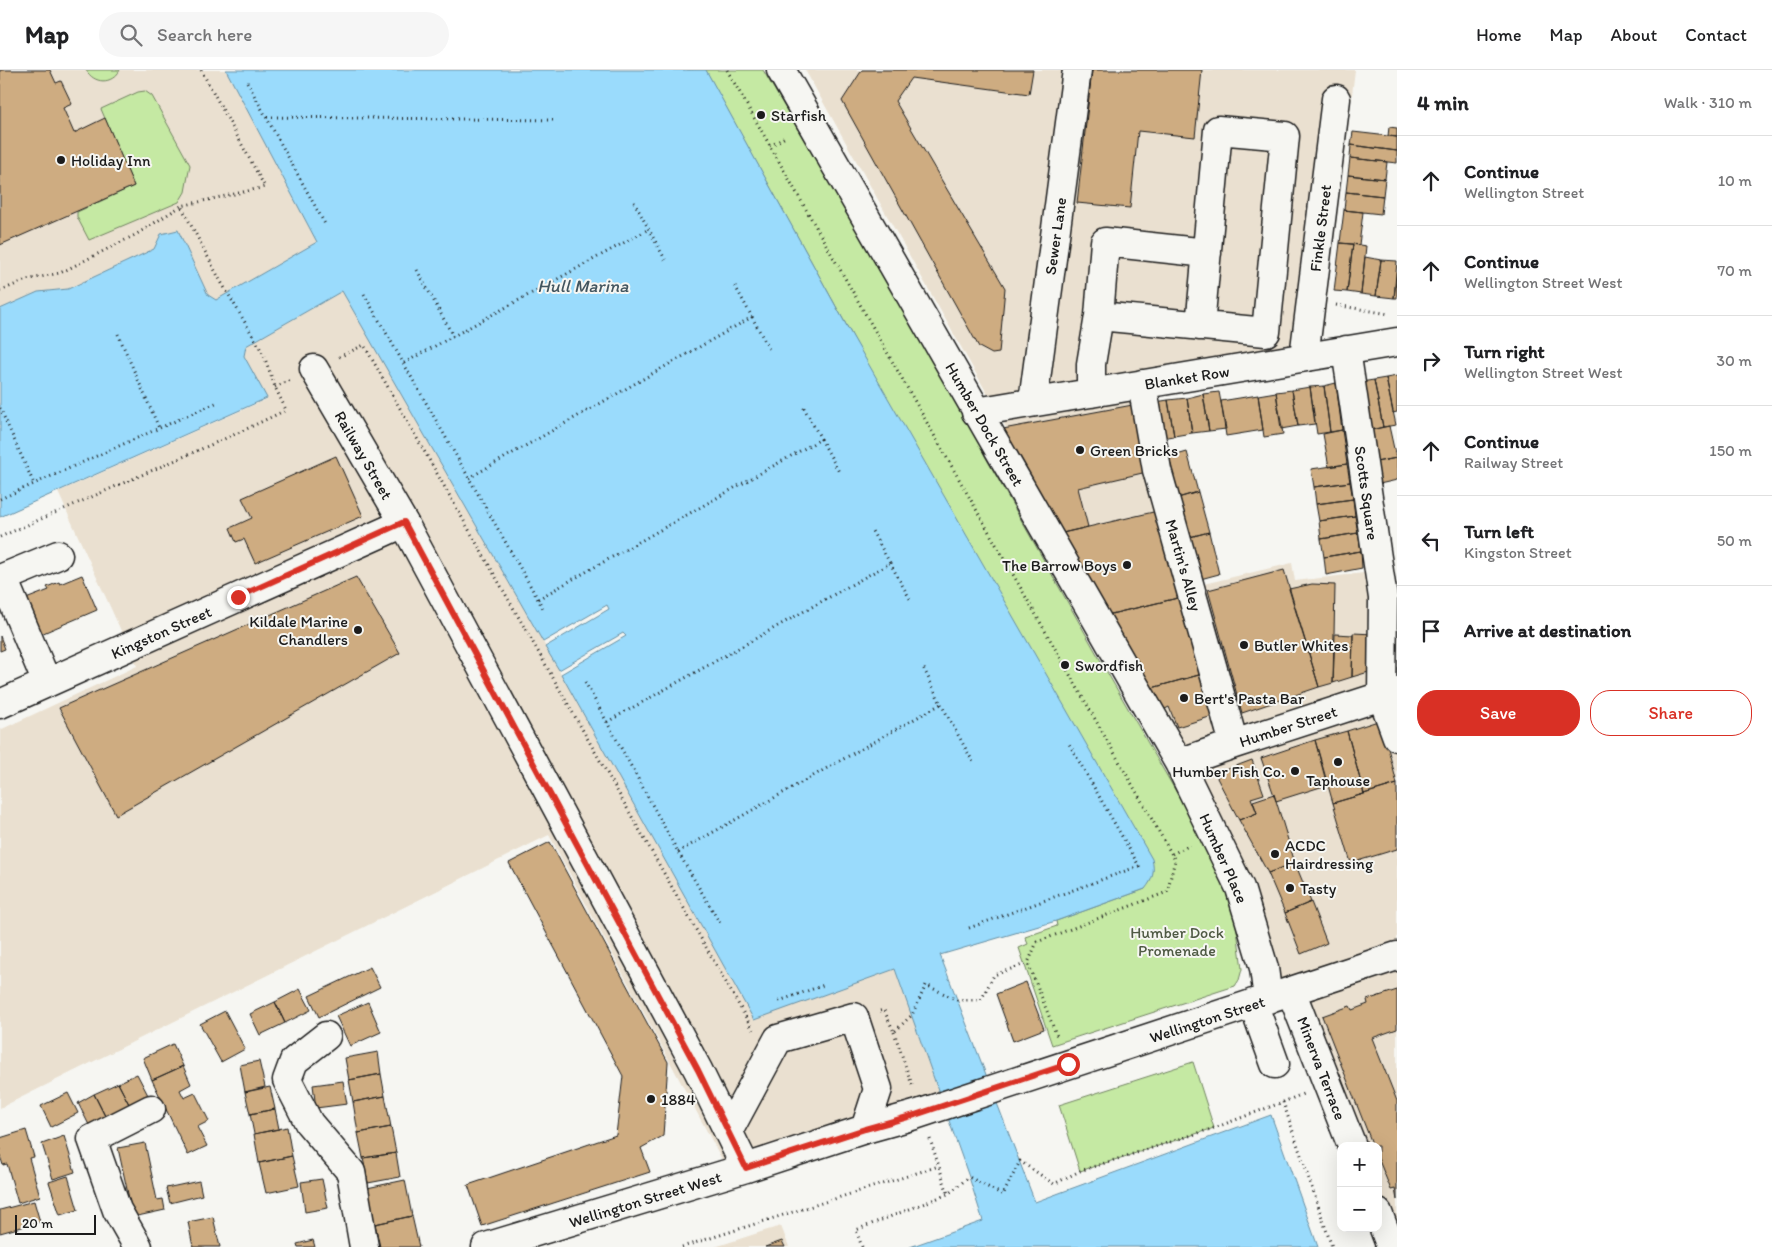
<!DOCTYPE html>
<meta charset="utf-8">
<style>
:root{--surface:#fff;--page:#f6f6f6;--text:#202124;--muted:#757577;--line:#e0e0e0;--accent:#d93025}
body{margin:0;font-family:Itim,sans-serif;background:var(--page);color:var(--text)}
.controls{position:absolute;right:15px;bottom:15px;display:grid;overflow:hidden;border-radius:10px;box-shadow:0 5px 20px #0002}
.controls button{width:45px;height:45px;display:grid;place-items:center;padding:0;border:0;border-bottom:1px solid var(--line);background:var(--surface);color:var(--text);font:25px sans-serif}
.scale{position:absolute;left:15px;bottom:12px;width:81px;box-sizing:border-box;padding-left:5px;border:2px solid #1c1c1c;border-top:0;font-size:14px;line-height:18px;white-space:nowrap;color:#1c1c1c;-webkit-text-stroke:4px #f6f6f2;paint-order:stroke}
.stop{position:absolute;width:15px;height:15px;margin:-11px;border:4px solid #d93025;border-radius:50%;background:#fff}
.stop.end{background:#d93025;border-color:#fff;box-shadow:0 1px 5px #0008}
.list{margin:0;padding:0;list-style:none}
h2{display:flex;justify-content:space-between;align-items:center;height:65px;margin:0;padding:0 20px;font-size:21px}
h2 small{font-size:16px;font-weight:400;color:var(--muted)}
.list li{display:grid;grid-template-columns:32px 1fr auto;gap:15px;align-items:center;box-sizing:border-box;height:90px;padding:0 20px;border-top:1px solid var(--line)}
.list b{display:block;font-size:19px;white-space:nowrap}
.list p{margin:0;font-size:16px;white-space:nowrap;color:var(--muted)}
.list em{font-size:16px;font-style:normal;color:var(--muted)}
.actions{display:flex;gap:10px;padding:15px 20px}
.actions a{flex:1;padding:11px 0;border:1px solid var(--accent);border-radius:20px;text-align:center;font-size:18px;color:var(--accent)}
.actions .main{background:var(--accent);color:#fff}
.icon{flex:none;width:28px;height:28px;fill:none;stroke:currentColor;stroke-width:2;stroke-linecap:round;stroke-linejoin:round}
.map{position:relative;flex:none;width:1397px;height:1177px;overflow:hidden}
header{display:flex;align-items:center;gap:30px;box-sizing:border-box;height:70px;padding:0 25px;background:var(--surface);border-bottom:1px solid var(--line)}
header strong{font-size:24px}
nav{display:flex;gap:28px;margin-inline-start:auto;font-size:18px}
.search{width:350px;height:45px;background:var(--page);display:flex;align-items:center;gap:12px;box-sizing:border-box;padding:0 18px;border-radius:28px;color:var(--muted);font-size:19px}
main{display:flex}
aside{flex:1;background:var(--surface)}
.map>svg:first-child{display:block}
</style>
<header>
<strong>Map</strong>
<div class="search"><svg class="icon" aria-label="search" viewBox="0 0 24 24"><circle cx="10" cy="10" r="6"/><path d="M15 15l6 6"/></svg>Search here</div>
<nav><a>Home</a><a>Map</a><a>About</a><a>Contact</a></nav>
</header>
<main>
<div class="map">
<svg width="1397" height="1177" viewBox="0 0 1397 1177">
<rect width="100%" height="100%" fill="#f6f6f2"/>
<filter id="ink" filterUnits="userSpaceOnUse"><feTurbulence type="fractalNoise" baseFrequency=".02" numOctaves="2"/><feDisplacementMap in="SourceGraphic" scale="10" xChannelSelector="R" yChannelSelector="G"/><feConvolveMatrix kernelMatrix="1 2 1 2 8 2 1 2 1" color-interpolation-filters="sRGB"/></filter>
<g filter="url(#ink)">
<path fill="#eae0d0" d="M0 0H226L317 172 216 230 208 225 177 160 161 164 154 179 68 219 38 222 0 239Z
M805 0H1355L1321 276 1139 307 1187 518 1292 493 1295 511 1364 503 1397 518V1177H1376L1369 1158H1378V1076H1341V1079L1280 909 1206 723 992 332Z
M342 221 559 600 754 949 895 899 943 1033 726 1097 549 765 0 1038V660L137 596 58 422 267 329 244 286 246 276Z
M781 1156 789 1177H715L761 1162Z"/>
<path fill="#c5e9a3" stroke="#708260" d="M86 0H120C112 15 94 14 86 0Z
M687 0H763L970 353 985 386 1111 609 1219 796 1235 844 1242 899 1239 910 1235 916 1052 975 1019 878 1028 874 1025 867 1057 856 1056 851 1145 819 849 260 706 1Z
M145 21 152 26 190 95 185 122 179 132 89 170 77 147V142L134 116 101 39 138 22Z
M1193 992 1214 1058 1080 1101 1059 1035Z"/>
<path fill="#9adbfc" stroke="#688fa2" d="M226 0H706L849 260 1152 789C1155 802 1153 809 1145 819L1056 851 940 885 1035 1132 1271 1045 1318 1177H910L983 1151 969 1107 895 899 754 950 561 604 626 566 623 563 559 600 545 577 609 539 607 535 543 572 342 221 246 276 244 286 267 328 0 447V239L38 222 68 219 154 179 161 164 178 160 208 225 216 230 317 172Z"/>
<path fill="#ceac81" stroke="#1c1c1c" d="M0 0H50L56 13 61 11 72 34 63 38 74 63 105 48 134 116 0 175Z
M862 0H1033L1029 24 911 8 895 31 1005 218 999 283 992 284 979 277 842 31Z
M1092 0H1202L1195 67 1138 61 1130 138 1077 133Z
M1389 57 1397 58V67L1388 66Z
M1353 62 1397 67V81L1351 75Z
M1351 75 1397 81V93L1350 88Z
M1350 88 1387 92 1385 109 1348 105Z
M1348 105 1385 109 1383 126 1346 122Z
M1346 122 1383 126 1381 144 1344 140Z
M1344 140 1363 142 1359 175 1340 173Z
M1340 173 1353 174 1347 222 1334 221Z
M1353 174 1366 176 1361 224 1347 222Z
M1365 187 1381 190 1376 226 1361 224Z
M1381 190 1397 191 1394 228 1376 226Z
M1397 202V228H1394Z
M1397 306V342L1393 343 1386 308Z
M1386 308 1396 355 1383 357 1374 310Z
M1374 310 1383 357 1371 360 1361 312Z
M1336 313 1342 360 1330 362 1324 316Z
M1324 316 1330 362 1317 364 1310 317Z
M1310 317 1315 354 1298 356 1292 320Z
M1292 320 1298 356 1281 359 1276 322Z
M1219 322 1226 359 1209 361 1203 324Z
M1276 322 1283 364 1264 367 1258 325Z
M1203 324 1209 361 1192 363 1187 328Z
M1258 325 1263 360 1226 366 1221 331Z
M1187 328 1192 363 1174 366 1168 330Z
M1168 330 1174 366 1157 369 1150 333Z
M1138 334 1151 401 1078 418 1088 457 1058 464 1003 359Z
M1389 356 1396 388 1376 392 1371 360Z
M1342 360 1347 394 1329 397 1323 364Z
M1187 382 1198 422 1171 430 1160 390Z
M336 386 363 446 255 493 244 469 236 472 230 458 252 448 242 428Z
M1397 388V410L1375 415 1376 392Z
M1347 394 1350 412 1314 417 1311 399Z
M1350 412 1353 429 1316 434 1314 417Z
M1198 422 1209 462 1182 469 1171 430Z
M1353 429 1355 446 1319 451 1316 434Z
M1162 440 1186 526 1107 545 1058 464Z
M1355 446 1358 463 1321 469 1319 451Z
M1209 462 1219 504 1193 511 1182 469Z
M1358 463 1361 481 1324 487 1321 469Z
M1361 481 1362 498 1326 505 1324 487Z
M1284 500 1319 617 1242 643 1208 520Z
M82 505 97 540 41 564 26 529 49 520 47 517 59 512 60 514Z
M356 507 400 583 116 745 59 638Z
M1312 514 1335 515 1333 613 1319 617 1289 519Z
M1186 526 1206 603 1152 618 1107 545Z
M1353 563 1374 564 1372 601 1352 607Z
M1335 564 1353 565 1352 607 1333 613Z
M0 566 5 579 0 581Z
M1206 603 1216 645 1177 657 1169 637 1163 640 1152 618Z
M1381 650 1397 714 1364 724 1347 661Z
M1347 661 1364 724 1333 733 1315 670Z
M1315 670 1327 715 1276 731 1261 688Z
M1252 690 1264 724 1251 728 1257 743 1239 750 1217 708 1220 702Z
M1397 714V779L1351 793 1333 733Z
M1274 724 1295 793 1268 803 1239 750 1257 743 1253 731Z
M550 772 668 992 663 1066 641 1078 650 1102 482 1156 468 1115 616 1065 623 1006 509 793Z
M1295 793 1311 832 1285 843 1268 803Z
M1311 832 1327 873 1301 884 1285 843Z
M370 897 380 917 319 947 309 926Z
M1026 912 1044 959 1013 971 996 924Z
M300 919 311 940 285 953 275 932Z
M1397 920V959L1372 968 1397 1031V1130L1395 1119 1391 1120 1378 1088V1076H1373L1322 946 1350 936 1352 940 1368 934 1367 930Z
M275 932 285 953 260 965 250 944Z
M368 932 381 962 350 976 336 946Z
M225 941 245 979 221 992 200 954Z
M173 974 183 996 152 1010 143 988Z
M378 982 381 1004 349 1010 345 988Z
M259 991 265 1017 245 1022 240 995Z
M183 996 191 1014 180 1020 184 1028 195 1023 209 1051 197 1057 207 1076 188 1085 152 1010Z
M137 1004 149 1027 130 1036 118 1013Z
M381 1004 385 1026 353 1032 349 1010Z
M343 1011 347 1034 316 1038 313 1015Z
M118 1013 130 1036 106 1048 94 1024Z
M270 1017 275 1039 250 1044 245 1022Z
M68 1023 78 1043 51 1057 41 1036Z
M94 1024 106 1048 90 1057 78 1033Z
M385 1026 391 1057 358 1063 353 1032Z
M275 1039 279 1059 254 1064 250 1044Z
M287 1057 292 1086 259 1093 254 1064Z
M391 1057 396 1083 363 1088 358 1063Z
M26 1060 34 1087 29 1088 40 1126 18 1133 7 1094 3 1095 0 1086V1068Z
M64 1066 75 1102 53 1109 42 1074Z
M145 1073 157 1130 163 1129 165 1140 133 1147 118 1078Z
M396 1083 400 1107 368 1113 363 1088Z
M292 1086 299 1116 266 1123 259 1093Z
M68 1106 78 1140 60 1145 49 1112Z
M322 1109 328 1138 305 1142 301 1112Z
M405 1110 412 1146 375 1154 367 1118Z
M199 1111 202 1125 170 1133 166 1118Z
M34 1131 40 1152 0 1163V1140Z
M412 1146 419 1177H380L375 1154Z
M213 1147 220 1177H193L188 1152Z
M313 1170 315 1177H298L297 1174Z
M782 1171 785 1177H765Z"/>
<g fill="none" stroke-linecap="round" stroke-linejoin="round">
<defs>
<path id="minor" d="M781 0 1179 693 1240 818 1264 898 1268 929
M1099 246 1266 262 1285 66 1218 60 1200 256
M1346 280 1383 528 1382 626 1397 667
M1304 287 1336 29
M314 299 404 453 698 1000 746 1098
M1142 314 1157 400 1234 674
M1091 323V294L1099 246 1105 172 1207 183
M1033 332 1077 0
M976 342 1397 272
M3 508 47 613
M0 509 58 485
M0 634 404 453
M1179 693 1234 674 1397 621
M1291 921 1352 1076
M1253 933 1275 994
M326 966 294 991 287 1010 309 1053 351 1102 364 1177
M729 1060 778 969 854 947 878 1019 865 1059
M1378 1143 1391 1177
M138 1177 117 1140 92 1069 151 1039
M486 1177 746 1098 865 1059 915 1045 1397 886"/>
</defs>
<use href="#minor" stroke="#1c1c1c" stroke-width="31"/>
<path stroke="#1c1c1c" stroke-width="3" stroke-dasharray="1 4" stroke-linecap="butt" d="M727 0 1175 790 1167 822 1037 872 1028 893 1058 969
M247 12 326 156
M267 47 557 50
M770 76 787 66
M634 132 667 193
M417 200 453 266
M0 221 26 210 60 203 137 164 181 136 265 117 201 0
M364 224 543 538
M1336 235 1389 244
M752 247 770 281
M118 264 159 358
M339 287 364 275 753 960
M404 293 649 159
M275 317 291 310
M0 338 34 414
M821 369 839 402
M469 408 752 247 734 214
M0 429 218 332
M0 467 240 362 286 340 275 317 263 283 220 210 181 136
M890 493 910 529
M538 529 821 369 803 336
M585 612 678 782 721 855
M941 634 973 692
M607 652 890 493 872 461
M678 782 941 634 923 597
M1172 784 1190 775
M969 858 1139 796 1068 672
M779 931 824 915
M880 941 884 940 894 962 912 945 926 915 957 930H981L994 905 1028 893
M894 962 913 1018
M1283 1032 1303 1024
M930 1069 948 1124
M682 1177 939 1096
M862 1177 856 1160 948 1124 969 1107 1003 1125 1020 1091 1054 1114 1080 1101 1214 1058 1283 1032 1332 1177"/>
<use href="#minor" stroke="#f6f6f2" stroke-width="28"/>
</g>
</g>
<g fill="none" stroke-linecap="round" stroke-linejoin="round" filter="url(#ink)">
<path stroke="#d93025" stroke-width="6" d="M238 527 404 452 698 1000 746 1098 865 1059 915 1045 1068 994"/>
</g>
<g fill="#1c1c1c" stroke="#f6f6f2" stroke-width="2">
<circle cx="761" cy="45" r="5"/>
<circle cx="61" cy="90" r="5"/>
<circle cx="1080" cy="380" r="5"/>
<circle cx="1127" cy="495" r="5"/>
<circle cx="358" cy="560" r="5"/>
<circle cx="1244" cy="575" r="5"/>
<circle cx="1065" cy="595" r="5"/>
<circle cx="1184" cy="628" r="5"/>
<circle cx="1338" cy="692" r="5"/>
<circle cx="1295" cy="701" r="5"/>
<circle cx="1275" cy="784" r="5"/>
<circle cx="1290" cy="818" r="5"/>
<circle cx="651" cy="1029" r="5"/>
</g>
<g text-anchor="middle" stroke-width="4" stroke-linejoin="round" paint-order="stroke">
<g font-size="16" fill="#1c1c1c" stroke="#f6f6f2" text-anchor="start">
<text x="771" y="51">Starfish</text>
<text x="71" y="96">Holiday Inn</text>
<text x="1090" y="386">Green Bricks</text>
<text x="1117" y="501" text-anchor="end">The Barrow Boys</text>
<text x="348" y="557" text-anchor="end">Kildale Marine<tspan x="348" dy="18">Chandlers</tspan></text>
<text x="1254" y="581">Butler Whites</text>
<text x="1075" y="601">Swordfish</text>
<text x="1194" y="634">Bert's Pasta Bar</text>
<text x="1285" y="707" text-anchor="end">Humber Fish Co.</text>
<text x="1338" y="716" text-anchor="middle">Taphouse</text>
<text x="1285" y="781">ACDC<tspan x="1285" dy="18">Hairdressing</tspan></text>
<text x="1300" y="824">Tasty</text>
<text x="661" y="1035">1884</text>
</g>
<g font-size="16" fill="#1c1c1c" stroke="#f6f6f2">
<text transform="translate(1320 158) rotate(-83)" y="6">Finkle Street</text>
<text transform="translate(1055 166) rotate(-82)" y="6">Sewer Lane</text>
<text transform="translate(1187 307) rotate(-9)" y="6">Blanket Row</text>
<text transform="translate(985 354) rotate(60)" y="6">Humber Dock Street</text>
<text transform="translate(364 385) rotate(60)" y="6">Railway Street</text>
<text transform="translate(1367 423) rotate(82)" y="6">Scotts Square</text>
<text transform="translate(1184 495) rotate(74)" y="6">Martin's Alley</text>
<text transform="translate(161 562) rotate(-24)" y="6">Kingston Street</text>
<text transform="translate(1288 656) rotate(-18)" y="6">Humber Street</text>
<text transform="translate(1224 788) rotate(66)" y="6">Humber Place</text>
<text transform="translate(1207 949) rotate(-18)" y="6">Wellington Street</text>
<text transform="translate(1322 998) rotate(69)" y="6">Minerva Terrace</text>
<text transform="translate(645 1129) rotate(-17)" y="6">Wellington Street West</text>
</g>
<g font-size="16" fill="#4f5a44" stroke="#f6f6f2">
<text x="1177" y="868">Humber Dock<tspan x="1177" dy="18">Promenade</tspan></text>
</g>
<g font-size="18" font-style="italic" fill="#42555f" stroke="#f6f6f2">
<text x="583" y="222">Hull Marina</text>
</g>
</g>
</svg>
<div class="controls">
<button>+</button>
<button>−</button>
</div>
<div class="scale">20 m</div>
<div class="stop" style="left:1068px;top:994px"></div>
<div class="stop end" style="left:238px;top:527px"></div>
</div>
<aside>
<h2>4 min<small>Walk · 310 m</small></h2>
<ul class="list">
<li><svg class="icon" aria-label="ahead" viewBox="0 0 24 24"><path d="M12 20V5M6 11l6-6 6 6"/></svg><div><b>Continue</b><p>Wellington Street</p></div><em>10 m</em></li>
<li><svg class="icon" aria-label="ahead" viewBox="0 0 24 24"><path d="M12 20V5M6 11l6-6 6 6"/></svg><div><b>Continue</b><p>Wellington Street West</p></div><em>70 m</em></li>
<li><svg class="icon" aria-label="right" viewBox="0 0 24 24"><path d="M7 20v-9h11M14 6l5 5-5 5"/></svg><div><b>Turn right</b><p>Wellington Street West</p></div><em>30 m</em></li>
<li><svg class="icon" aria-label="ahead" viewBox="0 0 24 24"><path d="M12 20V5M6 11l6-6 6 6"/></svg><div><b>Continue</b><p>Railway Street</p></div><em>150 m</em></li>
<li><svg class="icon" aria-label="left" viewBox="0 0 24 24"><path d="M17 20v-9H6M10 6l-5 5 5 5"/></svg><div><b>Turn left</b><p>Kingston Street</p></div><em>50 m</em></li>
<li><svg class="icon" aria-label="arrive" viewBox="0 0 24 24"><path d="M6 21V4h12l-3 4 3 4H6"/></svg><div><b>Arrive at destination</b></div></li>
</ul>
<div class="actions"><a class="main">Save</a><a>Share</a></div>
</aside>
</main>
